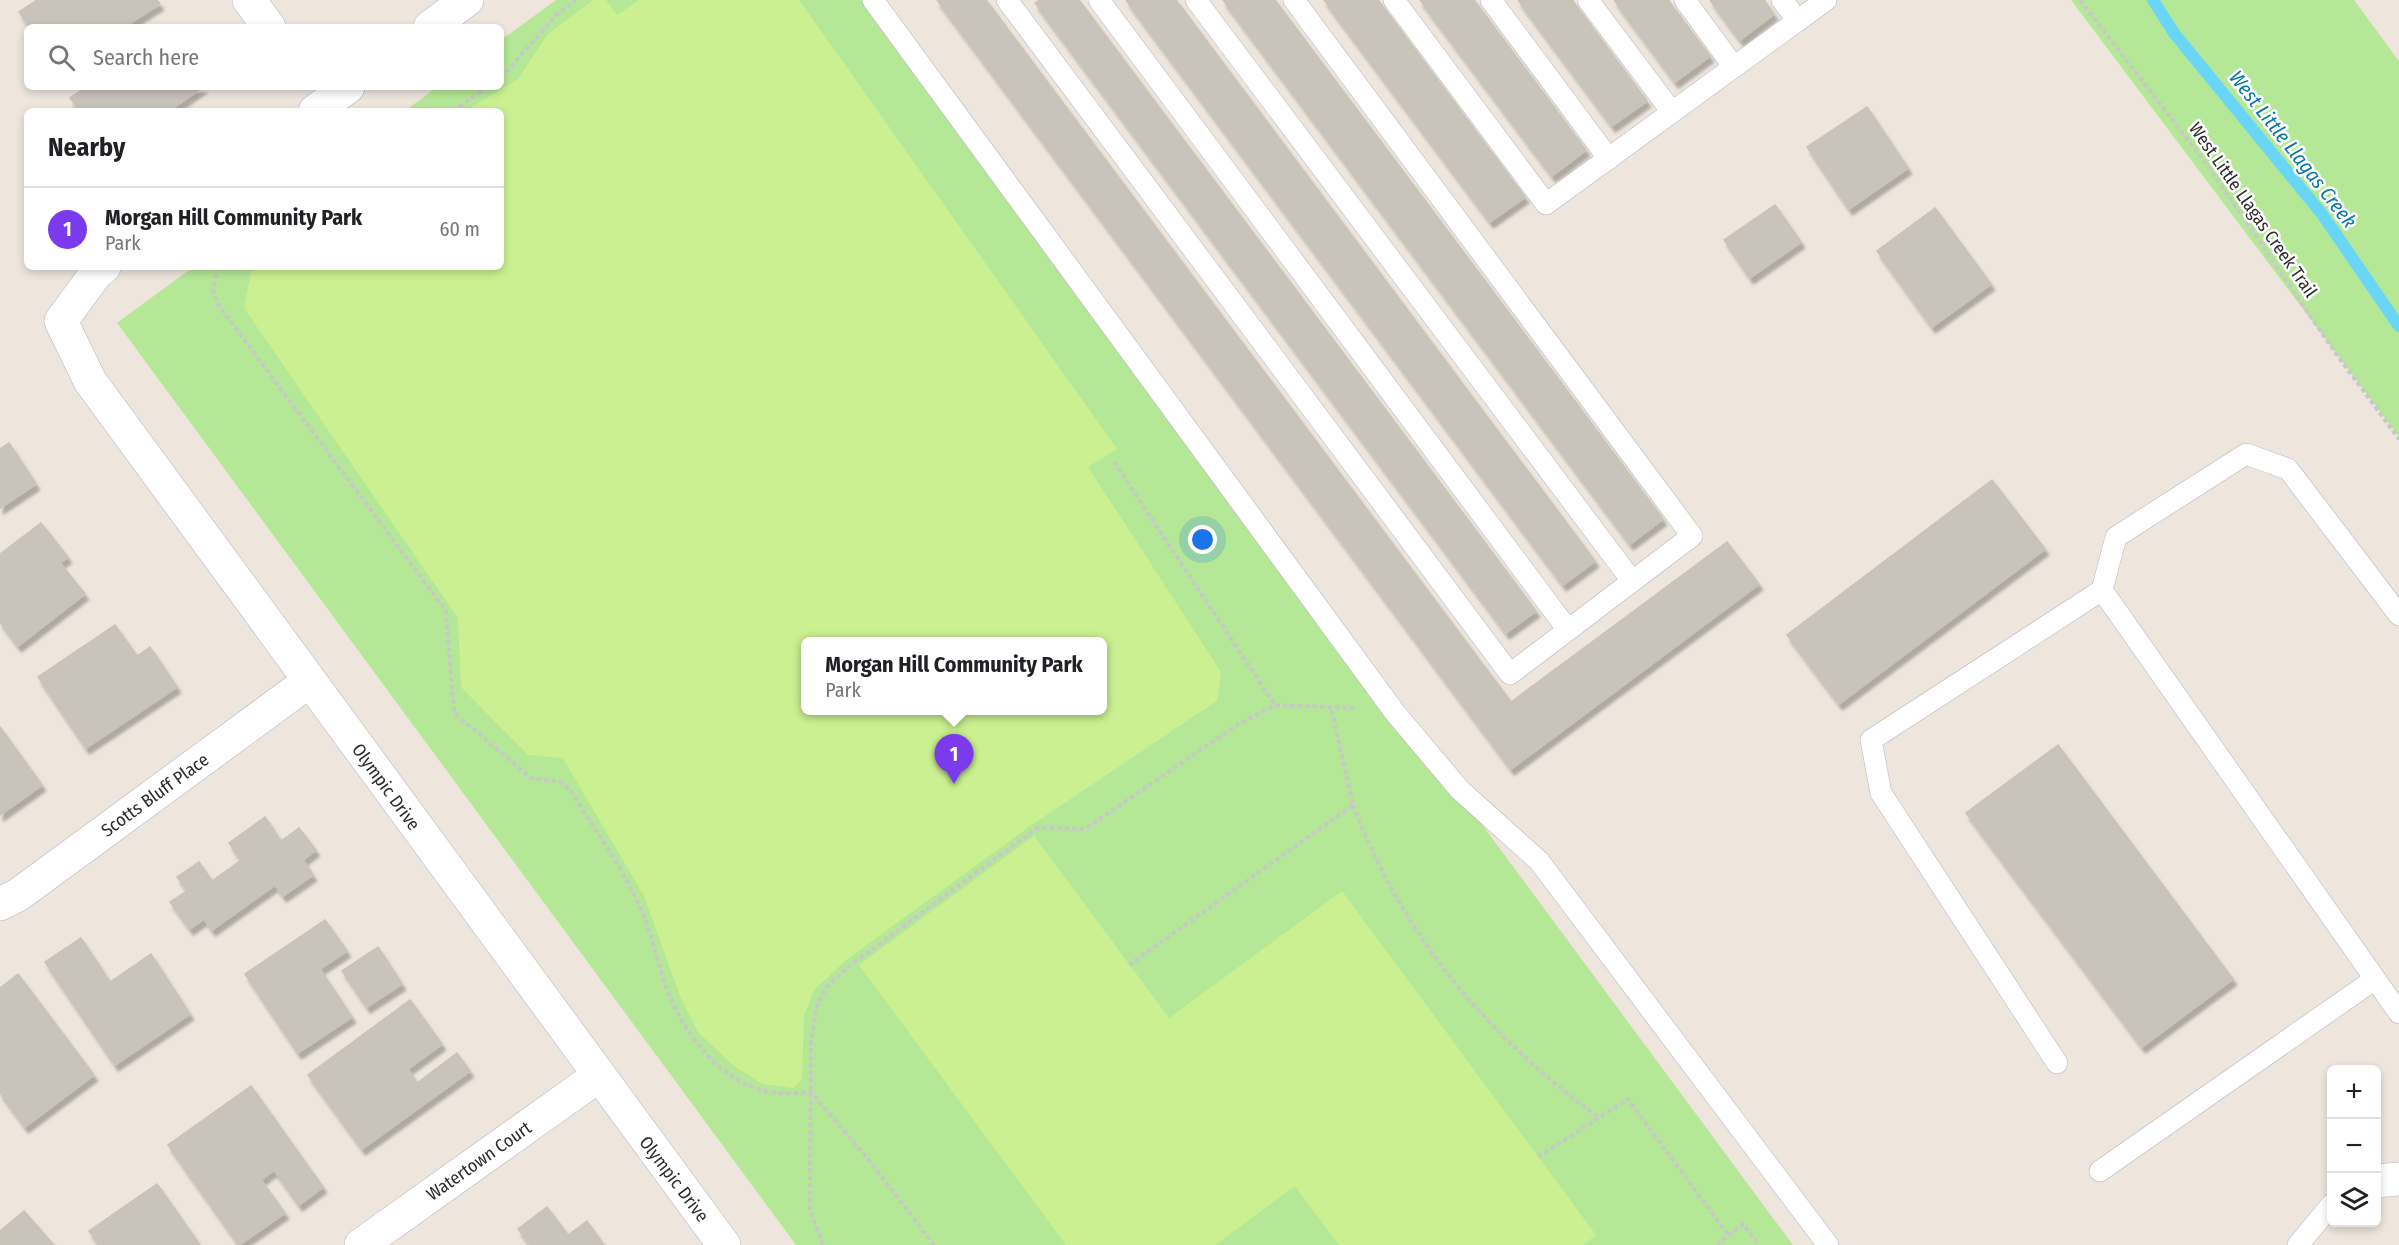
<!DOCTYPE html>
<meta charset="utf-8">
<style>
:root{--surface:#fff;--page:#f2f2f2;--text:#202124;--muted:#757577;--line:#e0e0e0;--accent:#7c3aed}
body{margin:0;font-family:"Fira Sans Condensed",sans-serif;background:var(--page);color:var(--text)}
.controls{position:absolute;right:18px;bottom:18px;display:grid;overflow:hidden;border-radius:9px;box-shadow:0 3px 9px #0003}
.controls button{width:54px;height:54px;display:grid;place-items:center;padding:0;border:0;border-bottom:2px solid var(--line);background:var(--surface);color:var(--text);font:30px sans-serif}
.you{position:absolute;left:1203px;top:540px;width:21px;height:21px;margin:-15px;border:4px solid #fff;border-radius:50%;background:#1a73e8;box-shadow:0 0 0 9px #1a73e833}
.badge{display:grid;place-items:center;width:39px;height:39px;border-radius:50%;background:var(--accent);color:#fff;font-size:20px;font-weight:700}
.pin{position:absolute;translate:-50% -50px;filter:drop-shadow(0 2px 3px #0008)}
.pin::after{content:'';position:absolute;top:32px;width:21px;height:18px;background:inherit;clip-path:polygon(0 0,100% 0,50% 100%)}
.popup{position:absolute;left:801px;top:637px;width:306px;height:78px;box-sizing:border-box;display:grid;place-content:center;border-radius:9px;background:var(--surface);filter:drop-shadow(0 2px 4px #0005);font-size:20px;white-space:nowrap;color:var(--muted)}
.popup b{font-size:22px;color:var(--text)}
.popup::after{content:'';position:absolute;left:50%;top:100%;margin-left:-12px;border:12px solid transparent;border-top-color:var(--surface)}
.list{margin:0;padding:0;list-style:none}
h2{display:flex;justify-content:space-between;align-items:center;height:78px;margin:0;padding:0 24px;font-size:26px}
h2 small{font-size:20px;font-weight:400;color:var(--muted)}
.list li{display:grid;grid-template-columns:39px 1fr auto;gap:18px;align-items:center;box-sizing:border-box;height:84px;padding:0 24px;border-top:2px solid var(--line)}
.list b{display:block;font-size:22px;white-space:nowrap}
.list p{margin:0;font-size:20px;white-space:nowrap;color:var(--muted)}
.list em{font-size:20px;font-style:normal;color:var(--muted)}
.icon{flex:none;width:33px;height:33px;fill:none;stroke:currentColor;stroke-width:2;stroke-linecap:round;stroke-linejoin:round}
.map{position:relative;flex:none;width:2399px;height:1245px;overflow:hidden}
.search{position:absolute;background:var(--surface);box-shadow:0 3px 9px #0003;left:24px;top:24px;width:480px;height:66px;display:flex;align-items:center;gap:15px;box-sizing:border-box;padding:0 21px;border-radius:9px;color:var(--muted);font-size:22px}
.panel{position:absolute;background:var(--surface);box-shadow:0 3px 9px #0003;left:24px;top:108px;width:480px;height:162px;border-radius:9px}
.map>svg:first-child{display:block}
</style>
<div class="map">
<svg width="2399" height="1245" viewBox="0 0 2399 1245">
<defs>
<filter id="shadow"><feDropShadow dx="3.5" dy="6" stdDeviation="1.5" flood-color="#0004"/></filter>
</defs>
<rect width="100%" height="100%" fill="#eee6dd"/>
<path fill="#b5e896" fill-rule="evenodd" d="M556 0H872L1793 1245H796L117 323 193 267H501V111H405L437 87H501V40ZM806 642H1102V710H806Z
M2071 0H2354L2399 61V437Z"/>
<path fill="#cbf091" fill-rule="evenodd" d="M593 0H606L617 15 639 0H799L1117 449 1088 467 1221 672 1217 701 1030 826 846 960 814 990 804 1015 802 1079 793 1088 762 1084 733 1065 698 1032 680 996 644 896 563 758 528 755 461 687 458 618 244 308 252 267H501V111H465L518 79 547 35ZM806 642H1102V710H806Z
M1034 836 1169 1018 1342 891 1596 1235 1583 1245H1339L1295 1186 1215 1245H1066L859 965Z"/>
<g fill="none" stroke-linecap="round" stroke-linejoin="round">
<path stroke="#69d6f7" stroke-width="12" d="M2153 0 2174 33 2322 214 2399 326"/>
</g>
<path fill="#c9c4bb" stroke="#cac2b6" stroke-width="1.5" filter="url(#shadow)" d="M37 0H157L160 4 124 27H30L19 12Z
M937 0H986L1511 702 1727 542 1759 584 1511 769Z
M1040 0H1079L1536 611 1506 633 1035 3Z
M1126 0H1176L1595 561 1563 585Z
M1223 0H1275L1663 519 1630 544Z
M1324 0H1378L1525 197 1490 222Z
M1420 0H1474L1586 150 1552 176Z
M1518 0H1572L1647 101 1612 126Z
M1614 0H1668L1710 56 1675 82Z
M1710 0H1764L1774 14 1740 40Z
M86 87H203L169 111H80L70 98Z
M1867 107 1908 168 1849 209 1807 147Z
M1775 205 1801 242 1750 278 1724 240Z
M1935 208 1991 284 1932 327 1877 251Z
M9 443 36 484 0 508V449Z
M1992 480 2045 549 1839 704 1787 635Z
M41 523 68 557 60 563 85 594 18 646 0 622V554Z
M115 625 137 656 150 647 177 687 86 748 38 677Z
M0 727 42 785 0 815Z
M2058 745 2233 979 2142 1047 1966 813Z
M265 817 281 841 299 828 316 850 303 860 313 875 283 896 275 885 212 930 204 919 190 929 170 902 187 891 177 877 199 862 212 881 241 860 229 843Z
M325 920 347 951 320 969 352 1017 298 1053 245 974Z
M81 938 110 982 151 954 190 1014 115 1065 45 962Z
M378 947 402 984 367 1007 342 971Z
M18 974 94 1075 25 1127 0 1093V988Z
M410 1000 442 1044 408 1069 417 1083 457 1053 470 1071 362 1149 308 1075Z
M251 1086 323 1187 299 1205 274 1170 261 1180 285 1213 239 1245 168 1145Z
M157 1184 200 1245H99L89 1231Z
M547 1207 568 1235 587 1221 602 1242 598 1245H530L518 1229Z
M24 1211 54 1245H0V1231Z"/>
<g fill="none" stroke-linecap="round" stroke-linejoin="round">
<defs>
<path id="lane" d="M873 0 1396 714 1460 790 1539 861 1828 1245
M1007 0 1510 674 1692 536 1294 0
M1099 0 1568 630
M1196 0 1632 581
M1394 0 1546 204 1826 0
M1491 0 1609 159
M1588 0 1672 112
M1685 0 1734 67
M1782 0 1798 21
M2399 615 2288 469 2246 454 2116 537 2102 590 2399 1013
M2057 1063 1881 793 1871 740 2102 590
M2100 1171 2375 979
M2298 1245 2332 1204"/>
<path id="street" d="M249 0 269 27
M430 27 467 0
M315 111 348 87
M104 267 97 272 61 321 90 381 724 1245
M0 904 18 895 308 682
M2376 1181 2399 1179
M361 1245 598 1076"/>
</defs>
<use href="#lane" stroke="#b1b4c0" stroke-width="22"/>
<use href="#street" stroke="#b1b4c0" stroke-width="34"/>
<path stroke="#c8c8c8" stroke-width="4" stroke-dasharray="4.5 3" stroke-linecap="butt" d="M2080 0 2207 165 2337 355 2399 439
M501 78 556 15 576 0
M453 111 488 87
M219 267 213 289 217 303 446 611 454 713 531 778 561 782 571 791C595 830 624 869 642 912 654 939 658 968 669 994 685 1035 721 1081 765 1091 780 1095 796 1093 811 1092L872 1164 934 1245
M1114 462 1275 705
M1353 805C1403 936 1487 1037 1600 1118
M1129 965 1353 805 1331 707
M1538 1157 1628 1099 1729 1236
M823 1245 810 1211 811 1043 817 1006 826 987 852 964 1037 828 1085 829 1237 725 1275 705 1354 708
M1717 1245 1743 1224 1759 1245"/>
<use href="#lane" stroke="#fff" stroke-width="21"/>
<use href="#street" stroke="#fff" stroke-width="33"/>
</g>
<g text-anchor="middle" stroke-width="5" stroke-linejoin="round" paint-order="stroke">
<g font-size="18" fill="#2b2b2b" stroke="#fff">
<text transform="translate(2253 210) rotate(55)" y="6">West Little Llagas Creek Trail</text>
<text transform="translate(386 787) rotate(54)" y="6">Olympic Drive</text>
<text transform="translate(155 795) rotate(-36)" y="6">Scotts Bluff Place</text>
<text transform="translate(479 1161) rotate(-35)" y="6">Watertown Court</text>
<text transform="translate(674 1179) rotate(53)" y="6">Olympic Drive</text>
</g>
<g font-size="20" font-style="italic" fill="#0475a6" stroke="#fff">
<text transform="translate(2293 149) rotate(52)" y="7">West Little Llagas Creek</text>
</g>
</g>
</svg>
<div class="controls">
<button>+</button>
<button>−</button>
<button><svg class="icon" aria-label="layers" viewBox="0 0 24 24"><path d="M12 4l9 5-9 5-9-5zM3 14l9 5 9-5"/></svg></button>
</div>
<div class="you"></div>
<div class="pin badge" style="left:954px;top:784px">1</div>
<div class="popup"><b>Morgan Hill Community Park</b>Park</div>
<div class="search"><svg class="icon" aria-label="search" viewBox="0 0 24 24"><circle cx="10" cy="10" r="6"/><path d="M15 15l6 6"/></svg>Search here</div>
<section class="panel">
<h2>Nearby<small></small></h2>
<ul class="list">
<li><span class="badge">1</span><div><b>Morgan Hill Community Park</b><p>Park</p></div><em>60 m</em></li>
</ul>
</section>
</div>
